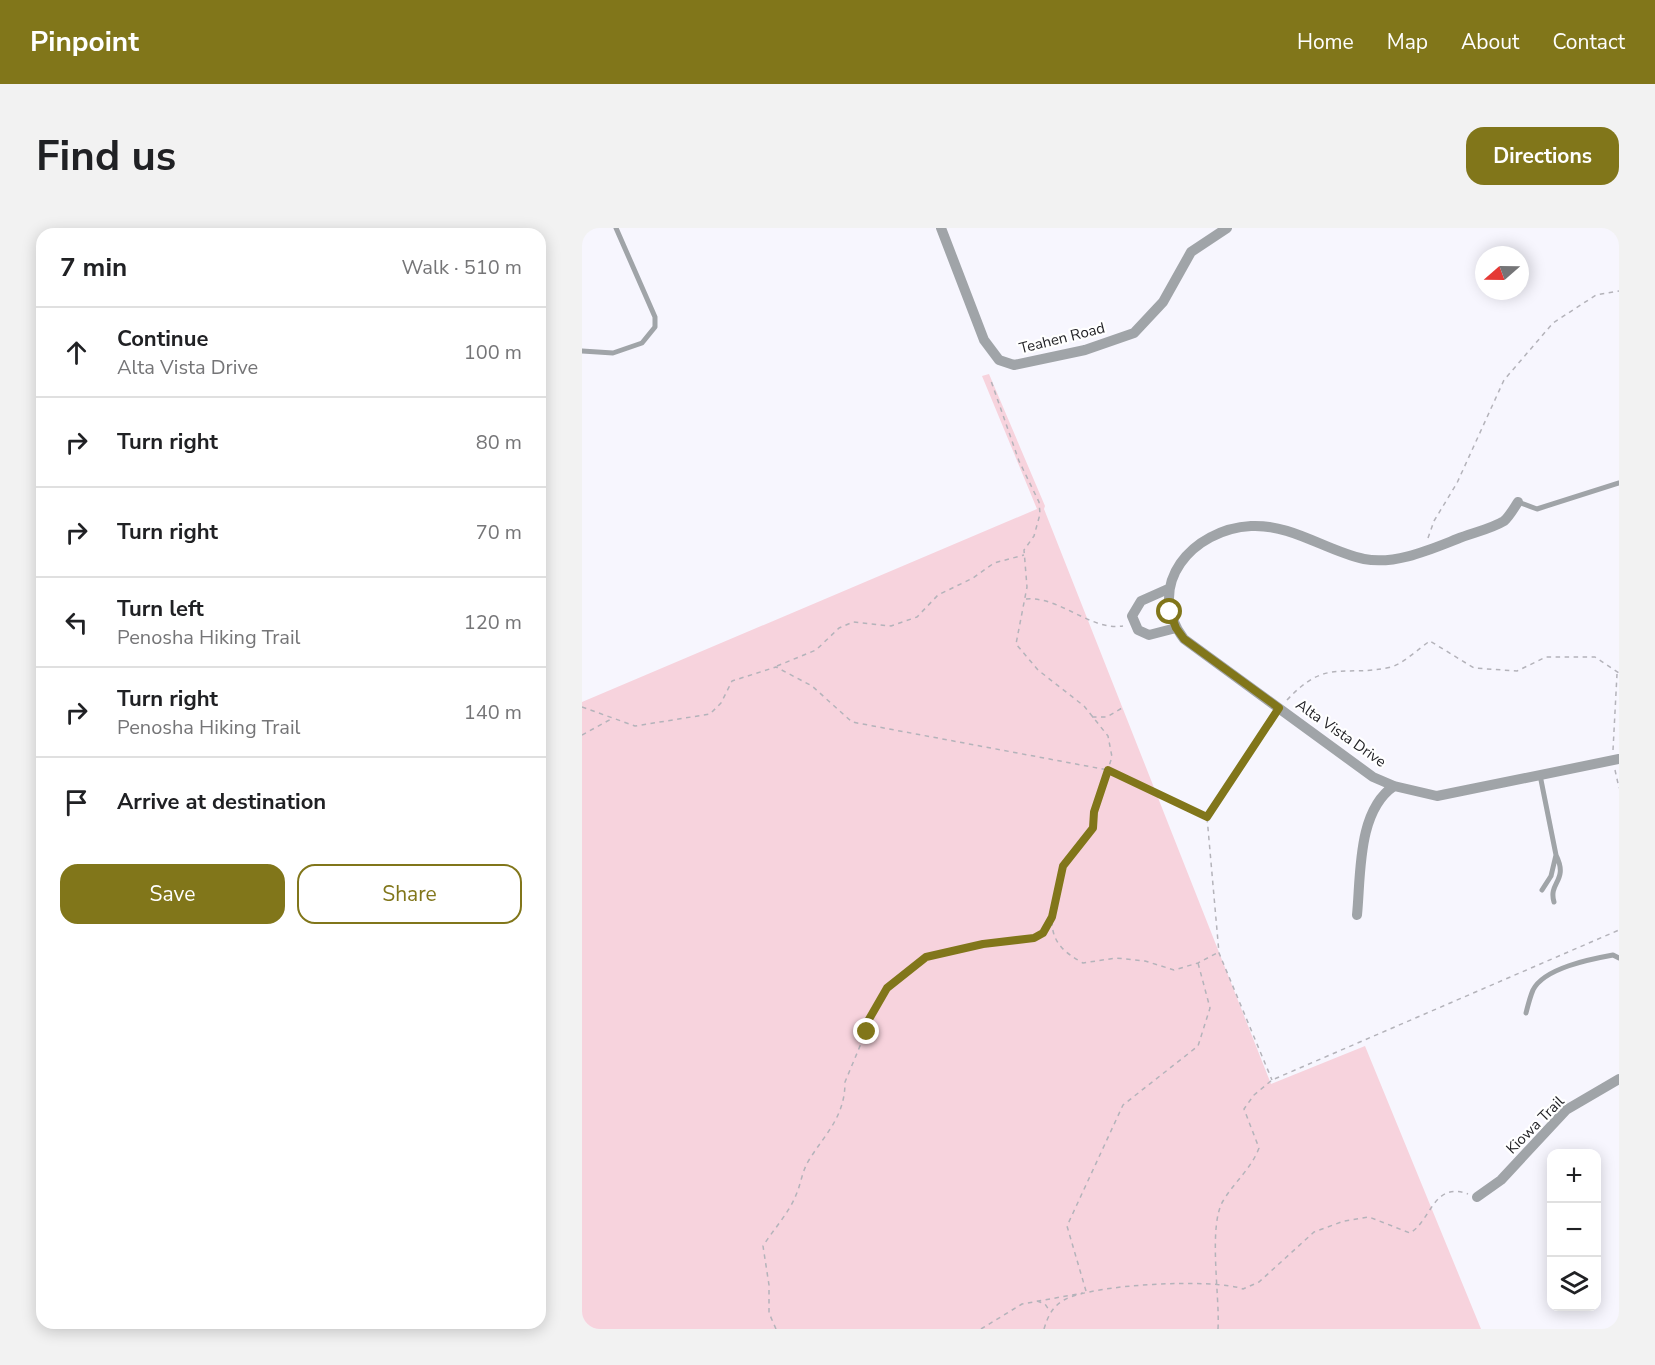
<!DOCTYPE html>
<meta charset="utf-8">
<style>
:root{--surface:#fff;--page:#f2f2f2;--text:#202124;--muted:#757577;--line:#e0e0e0;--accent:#81761a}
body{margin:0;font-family:"Nunito Sans",sans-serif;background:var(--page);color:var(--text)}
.controls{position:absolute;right:18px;bottom:18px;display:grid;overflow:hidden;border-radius:12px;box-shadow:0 3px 15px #0003}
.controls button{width:54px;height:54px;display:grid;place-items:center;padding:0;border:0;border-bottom:2px solid var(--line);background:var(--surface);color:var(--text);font:30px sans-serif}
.compass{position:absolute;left:893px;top:18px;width:54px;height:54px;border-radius:50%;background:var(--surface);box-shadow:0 3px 15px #0003;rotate:250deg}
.stop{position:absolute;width:18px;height:18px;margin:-14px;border:4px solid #81761a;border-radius:50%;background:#fff}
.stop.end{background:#81761a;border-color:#fff;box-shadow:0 2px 6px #0008}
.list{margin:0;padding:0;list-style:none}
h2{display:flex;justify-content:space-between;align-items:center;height:78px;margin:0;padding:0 24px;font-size:26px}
h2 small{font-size:20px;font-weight:400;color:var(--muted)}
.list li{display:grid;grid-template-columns:39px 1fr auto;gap:18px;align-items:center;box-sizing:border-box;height:90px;padding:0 24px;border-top:2px solid var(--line)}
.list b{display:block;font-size:22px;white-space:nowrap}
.list p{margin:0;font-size:20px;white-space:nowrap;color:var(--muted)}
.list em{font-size:20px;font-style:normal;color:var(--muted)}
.actions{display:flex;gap:12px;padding:18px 24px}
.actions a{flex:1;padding:14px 0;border:2px solid var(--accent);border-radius:18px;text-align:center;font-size:21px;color:var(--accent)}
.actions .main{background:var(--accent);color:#fff}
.icon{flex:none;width:33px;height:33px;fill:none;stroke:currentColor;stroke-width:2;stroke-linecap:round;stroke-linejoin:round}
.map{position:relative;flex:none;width:1037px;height:1101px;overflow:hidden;border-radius:18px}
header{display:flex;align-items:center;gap:36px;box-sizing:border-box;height:84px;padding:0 30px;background:var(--accent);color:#fff}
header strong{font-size:28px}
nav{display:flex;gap:33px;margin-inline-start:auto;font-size:21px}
.intro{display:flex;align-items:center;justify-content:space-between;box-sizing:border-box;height:144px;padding:0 36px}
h1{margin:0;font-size:42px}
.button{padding:15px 27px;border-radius:18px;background:var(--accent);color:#fff;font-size:21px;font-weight:700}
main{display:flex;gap:36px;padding:0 36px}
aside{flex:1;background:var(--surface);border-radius:18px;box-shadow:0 3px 15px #0003}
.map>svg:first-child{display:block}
</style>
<header>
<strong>Pinpoint</strong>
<nav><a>Home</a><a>Map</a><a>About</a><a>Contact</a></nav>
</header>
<div class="intro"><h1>Find us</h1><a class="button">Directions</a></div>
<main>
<aside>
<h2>7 min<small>Walk · 510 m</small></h2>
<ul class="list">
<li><svg class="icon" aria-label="ahead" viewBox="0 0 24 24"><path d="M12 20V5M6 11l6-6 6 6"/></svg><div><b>Continue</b><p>Alta Vista Drive</p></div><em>100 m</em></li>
<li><svg class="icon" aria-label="right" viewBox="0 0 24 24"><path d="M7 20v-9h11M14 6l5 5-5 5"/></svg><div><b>Turn right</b></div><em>80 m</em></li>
<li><svg class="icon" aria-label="right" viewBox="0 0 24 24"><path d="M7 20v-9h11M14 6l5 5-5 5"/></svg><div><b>Turn right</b></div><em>70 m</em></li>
<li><svg class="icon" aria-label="left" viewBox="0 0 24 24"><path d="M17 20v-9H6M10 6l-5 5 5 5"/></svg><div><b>Turn left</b><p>Penosha Hiking Trail</p></div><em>120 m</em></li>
<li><svg class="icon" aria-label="right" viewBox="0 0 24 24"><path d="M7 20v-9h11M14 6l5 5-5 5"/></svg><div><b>Turn right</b><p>Penosha Hiking Trail</p></div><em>140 m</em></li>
<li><svg class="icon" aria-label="arrive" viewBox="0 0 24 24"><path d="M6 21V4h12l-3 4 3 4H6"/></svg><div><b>Arrive at destination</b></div></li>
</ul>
<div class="actions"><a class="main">Save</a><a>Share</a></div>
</aside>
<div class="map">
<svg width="1037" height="1101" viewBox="0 0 1037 1101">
<rect width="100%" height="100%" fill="#f7f6fe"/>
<path fill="#f7d3dd" d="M407 146 463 278 462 281 689 856 783 818 899 1101H0V474L455 281 400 148Z"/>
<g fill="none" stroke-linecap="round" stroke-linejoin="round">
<path stroke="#b4b3ba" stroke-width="1.5" stroke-dasharray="4.5 4.5" stroke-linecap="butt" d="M846 310 852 293 875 255 922 152 971 95 1014 67 1037 63
M444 371C478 368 508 403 541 398
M195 438 234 422 257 400 271 394 309 398 335 389 356 367 391 350 412 335 442 327
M705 472C745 429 761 450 809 439 821 436 837 420 848 413L892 440 935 443 964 429H1013L1037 445
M0 479 53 498 128 486 139 475 150 453 194 439 230 458 270 494 526 542 625 589 637 725 690 852
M510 489H525L540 480
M0 507 31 490
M1031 522 1035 446
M1033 542 1037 560
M625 588 691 489
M470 693C470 715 483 725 501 735L534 730 563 733 592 742 616 735 635 725
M504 1063 485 998 541 877 616 818 628 780 616 735
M455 1073 463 1076 467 1082
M194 1101 187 1085V1057L181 1018C191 1002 207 985 214 967 219 956 220 943 227 932 243 906 263 889 263 854L298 770 305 760 344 729 401 716 452 710 461 705 470 689 481 638 511 600 512 584 530 529 526 508 502 478 456 442 434 416 445 359 442 322 452 308 458 286 457 274 437 233 408 150
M399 1101 440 1076 501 1065
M462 1101C466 1088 470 1079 482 1072 510 1056 632 1050 661 1061L677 1054 732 1004 762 993 787 989 828 1005C849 993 851 953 886 966
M636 1101C638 1069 626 998 641 973 653 953 669 941 677 920L662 881 672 867 690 852 1037 702"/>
<path stroke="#a0a4a8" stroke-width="5" d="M0 123 31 125 60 115 73 99V89L34 0
M936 274 955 281 1037 255
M958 547 974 627 969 648 960 662
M972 674C966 654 987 653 974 627
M944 785C946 777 948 769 951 762 962 740 1009 731 1031 727L1037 730"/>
<path stroke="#a0a4a8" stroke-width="10" d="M359 0 402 112 417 132 432 137 503 122 552 105 581 74 609 24 645 0
M936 274C932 280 927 289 922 293 909 301 890 305 875 311 847 322 813 337 782 331 744 323 710 296 669 298 611 301 561 357 602 411L791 549 812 558 855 568 1037 531
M586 361 559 373 550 388 556 402 567 407 594 400
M775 687C779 647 775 583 812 558
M895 969 919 952 984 882 1037 851"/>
</g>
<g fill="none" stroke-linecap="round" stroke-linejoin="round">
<path stroke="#81761a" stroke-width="8" d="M285 804 286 793 305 760 344 729 401 716 452 710 461 705 470 689 481 638 511 600 512 584 526 542 625 589 697 480 602 411 594 400 588 384"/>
</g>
<g text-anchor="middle" stroke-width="4.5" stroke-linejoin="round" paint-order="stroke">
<g font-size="15" fill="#232327" stroke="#fff">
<text transform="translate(480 110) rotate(-14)" y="5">Teahen Road</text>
<text transform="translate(759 505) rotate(35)" y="5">Alta Vista Drive</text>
<text transform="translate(953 897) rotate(-45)" y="5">Kiowa Trail</text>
</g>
</g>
</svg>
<div class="controls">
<button>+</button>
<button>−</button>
<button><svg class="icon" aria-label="layers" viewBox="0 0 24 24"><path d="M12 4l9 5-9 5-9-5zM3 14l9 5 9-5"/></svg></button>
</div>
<svg class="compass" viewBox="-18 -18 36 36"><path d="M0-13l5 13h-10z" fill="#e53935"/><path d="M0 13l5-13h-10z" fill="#757577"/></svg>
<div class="stop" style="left:588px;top:384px"></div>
<div class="stop end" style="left:285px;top:804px"></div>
</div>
</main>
